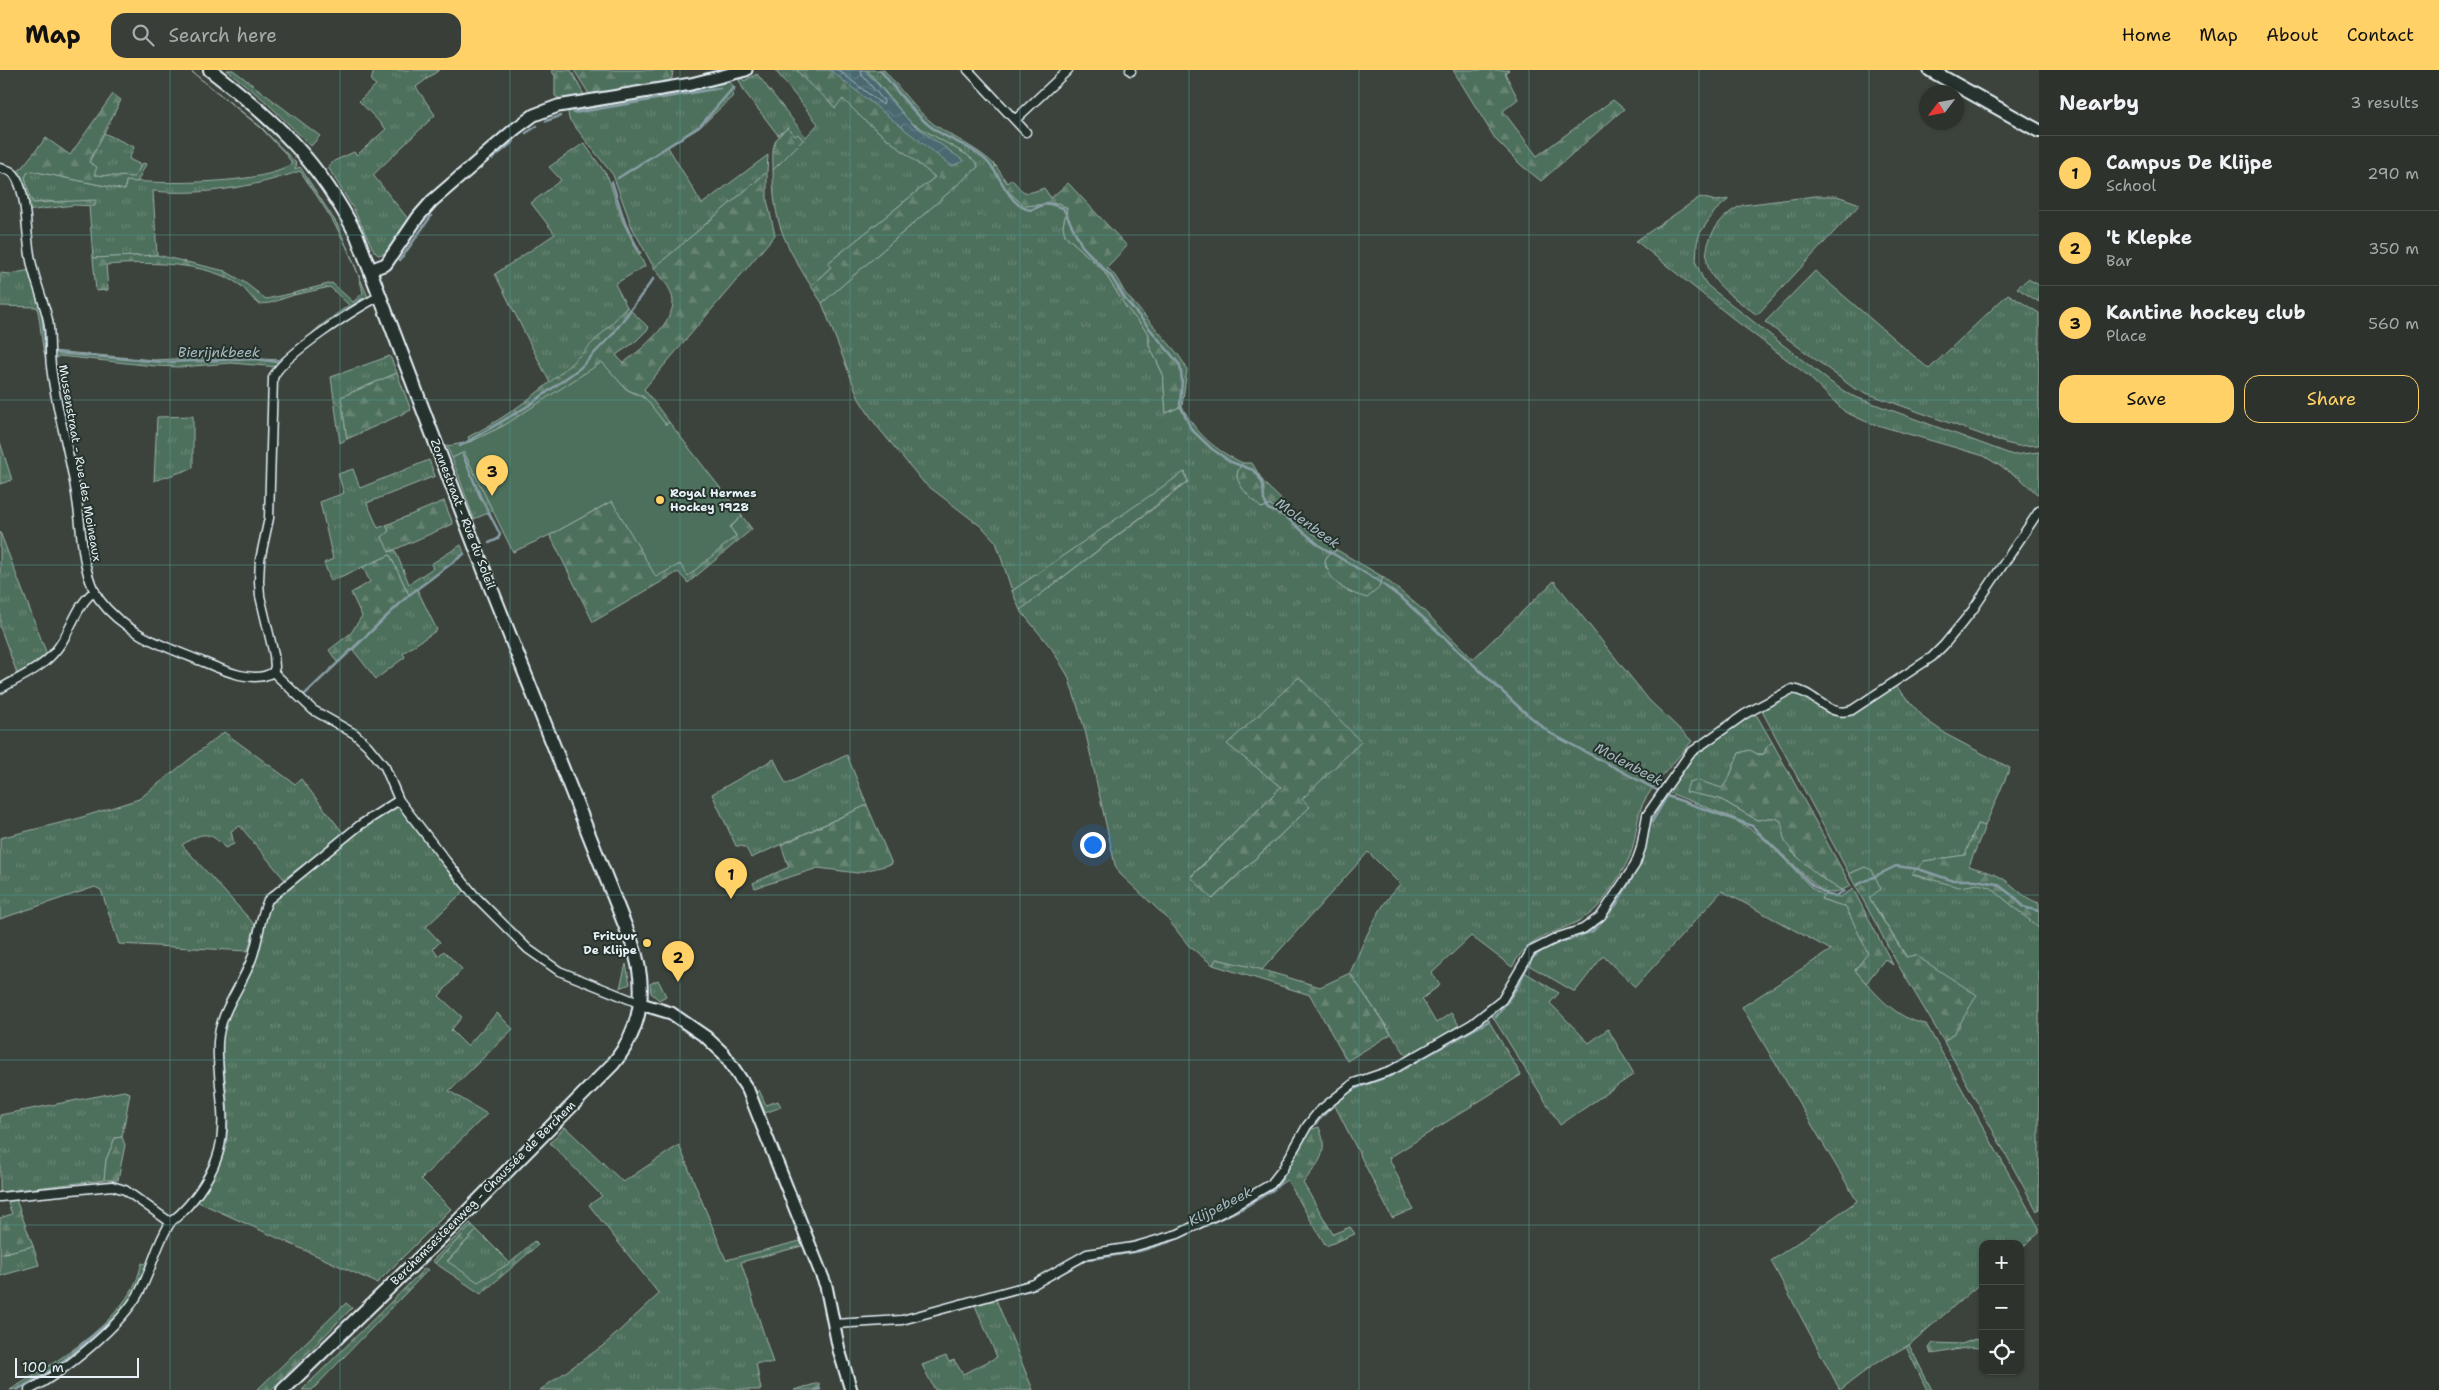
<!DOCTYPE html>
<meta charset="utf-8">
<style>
:root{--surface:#2d322d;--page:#393e39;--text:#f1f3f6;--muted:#a7aaaa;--line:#484d49;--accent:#ffd166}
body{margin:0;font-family:"Shantell Sans",sans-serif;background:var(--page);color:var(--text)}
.controls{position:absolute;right:15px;bottom:15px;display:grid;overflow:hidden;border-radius:10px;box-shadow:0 1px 4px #0004}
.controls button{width:45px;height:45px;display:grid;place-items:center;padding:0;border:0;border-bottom:1px solid var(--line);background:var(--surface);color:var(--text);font:25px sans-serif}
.compass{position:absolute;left:1919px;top:15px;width:45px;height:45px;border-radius:50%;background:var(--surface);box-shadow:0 1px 4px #0004;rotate:238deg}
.scale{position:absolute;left:15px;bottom:12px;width:124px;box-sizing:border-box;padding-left:5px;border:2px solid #e8f1f8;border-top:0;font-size:14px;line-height:18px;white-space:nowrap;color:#e8f1f8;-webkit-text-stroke:4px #26332d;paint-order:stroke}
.you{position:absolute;left:1092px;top:774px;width:18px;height:18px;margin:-12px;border:4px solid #fff;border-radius:50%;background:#1a73e8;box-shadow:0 0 0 8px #1a73e833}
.badge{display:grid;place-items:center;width:32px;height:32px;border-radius:50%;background:var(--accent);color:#111;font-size:16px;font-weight:700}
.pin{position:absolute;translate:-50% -41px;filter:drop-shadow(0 1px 2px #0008)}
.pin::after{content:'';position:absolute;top:26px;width:18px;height:15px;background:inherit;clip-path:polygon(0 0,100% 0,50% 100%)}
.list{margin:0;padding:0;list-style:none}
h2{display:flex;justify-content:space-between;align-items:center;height:65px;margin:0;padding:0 20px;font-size:21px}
h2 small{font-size:16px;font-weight:400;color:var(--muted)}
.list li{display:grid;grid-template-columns:32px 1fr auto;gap:15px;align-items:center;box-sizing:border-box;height:75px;padding:0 20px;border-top:1px solid var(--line)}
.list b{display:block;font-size:19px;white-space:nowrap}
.list p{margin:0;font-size:16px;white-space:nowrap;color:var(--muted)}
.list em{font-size:16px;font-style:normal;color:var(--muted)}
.actions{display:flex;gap:10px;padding:15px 20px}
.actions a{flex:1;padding:11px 0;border:1px solid var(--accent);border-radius:15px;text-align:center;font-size:18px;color:var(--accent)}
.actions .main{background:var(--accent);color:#111}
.icon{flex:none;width:28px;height:28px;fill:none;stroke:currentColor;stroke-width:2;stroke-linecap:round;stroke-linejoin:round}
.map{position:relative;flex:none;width:2039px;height:1320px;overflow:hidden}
header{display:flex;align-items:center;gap:30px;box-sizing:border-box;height:70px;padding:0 25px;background:var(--accent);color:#111}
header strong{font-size:24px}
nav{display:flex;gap:28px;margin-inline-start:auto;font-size:18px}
.search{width:350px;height:45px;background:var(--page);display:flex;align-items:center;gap:12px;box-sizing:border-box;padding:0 18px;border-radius:15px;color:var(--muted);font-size:19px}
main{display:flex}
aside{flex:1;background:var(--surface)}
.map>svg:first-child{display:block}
</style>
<header>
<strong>Map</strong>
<div class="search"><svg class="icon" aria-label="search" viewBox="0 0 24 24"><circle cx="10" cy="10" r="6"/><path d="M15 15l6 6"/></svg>Search here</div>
<nav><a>Home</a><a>Map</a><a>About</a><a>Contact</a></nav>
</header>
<main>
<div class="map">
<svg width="2039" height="1320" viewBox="0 0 2039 1320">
<defs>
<pattern id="grass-tufts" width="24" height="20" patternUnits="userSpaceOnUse" patternTransform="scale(1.25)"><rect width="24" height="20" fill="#4e705b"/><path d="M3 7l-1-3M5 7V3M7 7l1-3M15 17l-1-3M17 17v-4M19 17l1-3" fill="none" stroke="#688573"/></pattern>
<pattern id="forest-firs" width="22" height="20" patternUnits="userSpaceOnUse" patternTransform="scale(1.25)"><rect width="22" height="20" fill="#4e705b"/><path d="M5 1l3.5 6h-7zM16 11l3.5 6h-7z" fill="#688573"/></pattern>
<pattern id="water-waves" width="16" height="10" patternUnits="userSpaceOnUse" patternTransform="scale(1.25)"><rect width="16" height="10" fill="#49676f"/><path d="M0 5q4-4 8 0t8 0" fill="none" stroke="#637d84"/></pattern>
</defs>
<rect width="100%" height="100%" fill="#3c433c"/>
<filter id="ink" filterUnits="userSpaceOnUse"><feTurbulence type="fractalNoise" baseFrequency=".02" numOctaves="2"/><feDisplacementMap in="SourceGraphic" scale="10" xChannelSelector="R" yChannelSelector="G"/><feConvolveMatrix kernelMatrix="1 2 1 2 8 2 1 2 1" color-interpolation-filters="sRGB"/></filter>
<g filter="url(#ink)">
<path fill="url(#grass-tufts)" stroke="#9bb0aa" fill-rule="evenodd" d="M227 0H233L320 66 311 76 265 31Z
M374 0H439L416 17 435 45 373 105 409 150 386 183 378 185 374 181 354 140 328 97 334 91 354 82 357 85 386 59 359 31 376 15 371 11Z
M775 0H797C810 18 822 21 835 37L843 29 863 49 935 107 828 193 832 196 811 216C784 172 773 153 773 100L803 70 795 67 788 58 778 65 744 21 739 10 742 8 744 11 757 4 806 67 818 54Z
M867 0H884C900 18 915 40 935 55 955 69 978 78 996 96L993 99 1006 119 1024 136 1059 133 1067 138 1063 156 1065 165 1103 200 1126 237 1149 264V275L1163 304 1166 343 1182 336C1194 362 1217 382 1243 393 1227 410 1250 424 1261 438L1270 435 1276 437 1337 480C1328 485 1323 487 1326 498L1378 519 1383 507 1422 539 1473 589 1554 511 1649 630 1692 671C1678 688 1649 718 1641 738 1636 753 1636 770 1630 786 1623 801 1612 818 1602 832 1576 865 1533 856 1512 897L1471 866 1432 903 1440 915 1422 929 1436 953 1451 943 1459 955 1408 988 1350 903C1364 872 1376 839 1400 814L1368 782 1261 901 1217 889 1213 895 1189 876 1166 847 1120 804 1115 795 1085 660 1068 606 1052 579 1020 540 1188 412 1185 402 1012 521 996 472 983 458 924 413 876 355 859 329 822 233 978 97 975 92 967 85 910 52ZM1360 672 1301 729 1310 737 1213 829 1191 806 1281 717Z
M192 2 261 57 297 94 295 99 300 97 337 154 368 227 285 288 320 256 349 235 330 217 294 225V223L332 213 353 232 363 223C355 181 324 136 300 101 255 117 201 126 153 121L157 185 93 188 89 136 95 135 45 131 34 134 30 128 25 107 28 102 32 101 125 120 126 110C155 115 274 114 292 93L285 83 261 58Z
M730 12 735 18 732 27 699 58 668 77 702 134 768 85 767 102 654 198 632 157 613 105 569 49 568 42Z
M104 63 134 77 129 89 141 95 135 108 93 105 96 97 89 92Z
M584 73 608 107 622 150 645 196 615 214 627 237 589 279 550 313 495 204 555 164 531 133 561 110 549 97Z
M1815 126H1837L1860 134 1757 245C1743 234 1723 222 1713 207 1695 181 1717 145 1743 135Z
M1700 127 1716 131 1729 129 1715 141 1700 163 1697 173 1696 193 1703 209 1708 216 1829 311 1850 325 2013 385 2039 382V423L2037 424 2021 409 1984 386 1867 352 1845 342 1806 304 1740 254 1636 171Z
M30 200 45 247 49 296C40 279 42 257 37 237L0 236V203L10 204Z
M1815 201 1929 299 2008 224 2039 243V375L2018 376 2005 373 1855 319 1765 252Z
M2028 209 2039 215V232L2017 218Z
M407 277 444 376H442L405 278Z
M52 281 154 290 214 287 283 290 278 297 231 293 180 297 155 296 59 286 53 290Z
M390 286 397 303 341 327 347 369 340 373 331 307Z
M193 346V398L154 411 157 347Z
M0 372 12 410 0 414Z
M464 382 493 441 474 449 452 388Z
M429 390 435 406 367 433 378 458 386 455 389 461V482L395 480 409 514 433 498 431 494 461 475 464 483 417 519 437 560 403 583 405 587 376 609 353 580 409 525 390 485 331 511 324 493 333 489 320 432 344 423 338 404 353 399 360 418Z
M0 462 48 587 0 616V613L17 603 0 557Z
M1895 615 1926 650 1949 666 2010 698 1985 756 1977 754 1966 785 1924 791 1990 817 2039 858V1139L2037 1141 1944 972 1955 962 1869 828 1865 797 1849 804 1762 641 1761 638C1770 634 1780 625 1789 622 1812 616 1823 650 1846 644Z
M1751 642 1757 646 1772 672 1766 678 1765 684 1739 683 1729 708 1722 719 1696 710 1686 721 1720 729 1757 750C1767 749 1772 745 1781 751L1792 782 1824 810 1842 820 1830 823 1823 822 1751 755 1665 721 1691 685Z
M224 662 295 714 301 709 344 764 284 809 240 756 231 761 234 774 225 778C209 759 200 763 182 775L255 855 248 881 119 874 101 820 95 817 0 849V768L76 749 139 729Z
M847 685 867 735 751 788C747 779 746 775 736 776L712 724 774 689 786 714Z
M1664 726C1695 736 1731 744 1758 764 1778 779 1794 801 1813 819L1823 825 1821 829 1846 837 1869 883 1855 900C1875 923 1895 949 1926 954L2039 1158V1163L2020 1179V1174H1983V1211L1909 1275 1876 1293 1840 1320 1771 1191 1857 1131 1742 937 1831 880 1722 821 1635 917 1603 886 1575 922 1525 893 1535 881 1561 869 1590 860 1600 851 1641 789 1647 751Z
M396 734 401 737 465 820 426 857 440 872 433 879 438 886 444 881 462 899 439 926 462 947 451 960 467 976 497 943 513 959 449 1021 487 1044 421 1109 451 1139 377 1213 196 1131C205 1117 216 1103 222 1088 236 1046 220 1003 223 961L262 846 274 827 348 766Z
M626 894 630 914 620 918Z
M1521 900 1559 923 1550 933 1589 973 1608 959 1634 1004 1560 1055 1491 944 1502 932Z
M658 910 666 926 659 930 651 923 650 914Z
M1487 948 1521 1005 1389 1088 1413 1139 1392 1148 1333 1032 1357 1014 1389 1004Z
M759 1020 766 1035 778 1031 781 1037 765 1043 756 1022Z
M124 1021 130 1023 122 1067 115 1068 106 1090 104 1110 0 1122V1045Z
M565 1057 623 1112 679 1075 726 1190 800 1171 802 1176 741 1192 773 1293H756L761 1320H540L604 1275 659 1224 589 1135 602 1126 550 1073Z
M470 1153 472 1155 435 1193 432 1191Z
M477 1160 510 1193 478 1213 447 1192Z
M33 1176 39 1195 0 1206V1184Z
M995 1227 1033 1320H935L922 1295 946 1286 949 1292 954 1290 963 1304 997 1287 974 1233Z"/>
<path fill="url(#forest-firs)" stroke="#9bb0aa" d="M551 0H571L584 25 560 29 555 26V6Z
M574 0H673L672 8 668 12 589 24Z
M797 0H867L910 52 967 85 976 92 978 97 822 233 811 216 831 197 828 193 935 107 863 49 843 29 835 38C822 22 809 17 797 0Z
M1453 0H1509L1505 3 1518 29 1503 41 1537 86 1613 30 1624 39 1541 111 1521 95 1496 70Z
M113 24 121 30 89 92 97 97 94 105 134 107 143 93 146 94 137 112 126 111 125 120 32 101 28 102 25 107 30 128 34 133 95 130V136L74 135 26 141 23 117 18 102 46 68 70 85Z
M788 58 795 66 798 64 803 70 773 100C773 80 770 71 788 58Z
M996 96 1007 113 1012 109C1024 125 1025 125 1044 118L1051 128 1068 113 1127 176 1107 197 1116 207 1125 223 1177 283 1185 295 1187 300 1182 336 1166 343 1163 304 1149 275V264L1126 237 1103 200 1065 165 1063 156 1067 138 1059 133 1024 136 1006 119 993 99Z
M767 102V130L775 165 644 319 669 352 666 355 644 327 626 319 602 293 503 356 470 372 468 367C531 335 580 288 627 237L649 258 635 272 616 285 623 293C639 282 674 253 673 231 672 218 661 207 654 198Z
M157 185 225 201 244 212 266 229 294 223V225L270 233 259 234C251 229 247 220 240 215 205 191 146 192 106 195L108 220 96 221 93 188Z
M397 303 411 340 347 369 341 327Z
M1243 393H1252L1264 413 1289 437 1285 442 1270 435 1261 438C1249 425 1227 410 1243 393Z
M1184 402 1188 411 1020 540 1012 521Z
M444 431 453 454 389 482 382 467 389 461 386 455Z
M612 431 680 494 688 505 736 465 730 458 742 446 752 459 688 513 678 502 593 552 550 465Z
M1337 480 1383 507 1378 519 1367 528C1346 522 1330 514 1325 491L1327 486Z
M390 485 409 525 353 580 337 592 329 580 351 563 362 546 351 523 370 512 363 497Z
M1299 607 1361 672 1302 729 1310 737 1212 829 1191 807 1281 717 1227 674Z
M1772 672 1851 816 1842 820C1827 814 1792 785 1785 771 1782 765 1783 757 1781 751 1772 745 1767 749 1757 750L1720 729 1686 722 1689 712 1696 710 1722 718 1729 708 1739 683 1750 680 1759 685 1764 684 1766 678Z
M867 735 892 794 857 803 818 798 755 818 753 813 789 797 781 775Z
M1977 754 1985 756 1969 796C1977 799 1987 801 1996 805 2013 812 2021 828 2039 833V858L1990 817 1978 814 1959 817 1912 804 1924 791 1965 785Z
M1865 797 1872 800 1881 819 1869 828 1906 887 1915 885 1977 925 1955 962 1944 972 1897 893 1849 804Z
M1853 819 1893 895 1885 889 1866 913 1855 900 1868 883 1846 837 1821 829 1823 825 1840 827Z
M1216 889 1256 898 1320 917 1350 903 1391 964 1347 991 1310 925 1213 895Z
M1311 1055 1313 1059 1319 1057C1330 1084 1318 1093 1303 1113L1333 1164 1350 1157 1355 1164 1326 1176 1287 1110 1243 1139 1241 1135 1270 1118Z
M122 1067 125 1075 118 1110H104L106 1090 115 1068Z
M15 1127 33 1176 0 1184V1148L12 1144 6 1128Z
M472 1155 477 1160 447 1191 478 1212 510 1193 534 1171 538 1175 481 1224 435 1193Z
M142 1193 148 1195C143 1206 139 1220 133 1230 116 1254 39 1320 10 1320 51 1295 106 1263 131 1221 137 1213 139 1202 142 1193Z
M425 1198 428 1200 312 1320H302Z
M346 1233 352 1238 271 1320H257Z
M1975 1269 1983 1271V1279C1970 1274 1946 1283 1931 1284L1929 1278 1933 1273 1962 1274Z
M1909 1275 1932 1320H1927L1906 1277Z
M819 1313 820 1320H794Z"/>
<path fill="#4e705b" stroke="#9bb0aa" d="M602 292 626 319 646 329 666 355 669 352 742 446 730 457 736 466 688 506 680 494 656 507 612 431 550 465 513 482 464 382 452 388 447 376 470 372 503 356Z"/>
<path fill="url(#water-waves)" stroke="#899ea6" d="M830 0H865L911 53 964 91 951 96Z"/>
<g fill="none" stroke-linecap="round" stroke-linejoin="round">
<path stroke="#a8bac1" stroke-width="1" d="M838 0 883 35 884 31 862 5 861 0"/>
<path stroke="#899ea6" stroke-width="2.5" d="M880 0C896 19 911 41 931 57 949 71 976 77 991 96 1003 110 1010 137 1031 140L1047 133 1063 138 1082 176 1111 206 1125 229 1180 295 1182 311 1180 335 1191 359 1212 379 1231 392 1253 400 1258 405 1263 415 1264 430 1268 439 1285 446 1320 476 1377 510 1404 530 1521 639 1550 663 1668 726 1752 756 1813 816 1828 825 1835 826 1844 821
M574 43 720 18
M546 51 560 46
M526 63 537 56
M492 89 513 72
M618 108 700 56 733 18
M612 112 625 153 640 183
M400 190 431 146
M42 243 46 282
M319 260 362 229
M56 283 163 292 256 289 278 292 297 277
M460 376 528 336 580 298 612 265 654 208
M463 385 480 426 500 464 498 469 489 473
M304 625 409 525 464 484
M1857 815 1896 796 1918 799 1951 810H1976L1997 814 2017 829 2023 837 2039 841
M236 913 251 880 255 859
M1496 947 1518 916 1531 889 1546 877 1593 861 1616 835 1641 793 1650 755 1667 726
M217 956 224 936
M1351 1020 1392 1005 1489 951
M171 1146C190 1136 203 1107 212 1089
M137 1219 147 1195
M1002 1226 1031 1220 1086 1190 1140 1181 1172 1171 1243 1138 1273 1120 1279 1114 1307 1063 1335 1033
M952 1240 985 1231
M17 1320 57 1296 120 1243
M815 1320 820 1319"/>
<defs>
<path id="street" d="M968 0 1026 62
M1130 0 1131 1
M1016 49 1068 0
M0 98C7 100 12 100 16 107 27 126 26 162 30 185 33 207 43 228 48 250 51 265 49 281 51 296 56 341 71 385 77 430 82 460 81 503 99 529 124 563 163 576 201 591 220 599 254 615 273 602
M273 602 313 640 355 664 367 675 385 697 399 730 446 791 475 826 528 879 559 901 641 934
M273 602 275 597 274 585 260 526 259 511 260 490 269 448 273 308C281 286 358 237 380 226
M0 619C20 607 43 598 57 579 71 562 76 534 95 521
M0 1127 112 1116 125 1120 170 1152
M834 1254 902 1250 1034 1214 1087 1184 1133 1177 1178 1164 1229 1139 1271 1114 1282 1100 1307 1056 1319 1041 1354 1013 1392 1000 1472 954 1502 930 1531 881 1559 867 1583 859 1601 846 1635 795 1641 778 1647 745 1690 683 1745 644 1792 619C1815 621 1828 649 1852 640L1932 587 1944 575 1972 541 2039 441
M29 1320C64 1302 122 1255 140 1221 152 1199 156 1175 169 1155 172 1149 178 1147 182 1142 198 1126 213 1103 219 1081 228 1045 216 1008 218 972 220 940 242 917 252 888 259 869 259 849 268 830L360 755 399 730"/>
<path id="secondary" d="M370 200 386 194 418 147 432 131 515 59 534 45 558 36 691 14 746 0
M641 934 671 943 706 967 724 984 748 1020 826 1216 839 1280 851 1320"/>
<path id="primary" d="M210 0C275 50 319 91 357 166L489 513 632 873C648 917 642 958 613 994L458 1151 283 1320
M1930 0 2039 61"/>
</defs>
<use href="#street" stroke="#e8f1f8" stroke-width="11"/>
<use href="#secondary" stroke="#e8f1f8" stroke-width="15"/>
<use href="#primary" stroke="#e8f1f8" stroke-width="16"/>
<use href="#street" stroke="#26332d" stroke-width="8"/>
<use href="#secondary" stroke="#26332d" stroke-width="11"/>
<use href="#primary" stroke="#26332d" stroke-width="12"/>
</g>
</g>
<path fill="none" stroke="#509b97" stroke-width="1" stroke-opacity="0.55" d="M170 0V1320M340 0V1320M510 0V1320M680 0V1320M850 0V1320M1020 0V1320M1189 0V1320M1359 0V1320M1529 0V1320M1699 0V1320M1869 0V1320M0 165H2039M0 330H2039M0 495H2039M0 660H2039M0 825H2039M0 990H2039M0 1155H2039"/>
<g fill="#ffd166" stroke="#26332d" stroke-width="2">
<circle cx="660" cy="430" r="5"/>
<circle cx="647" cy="873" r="5"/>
</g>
<g text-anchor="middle" stroke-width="4" stroke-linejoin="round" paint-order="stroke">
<g font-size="12" fill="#e8f1f8" stroke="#26332d">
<text transform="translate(80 393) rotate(80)" y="4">Mussenstraat - Rue des Moineaux</text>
<text transform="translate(463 444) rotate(69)" y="4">Zonnestraat - Rue du Soleil</text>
<text transform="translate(483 1123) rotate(-45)" y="4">Berchemsesteenweg - Chaussée de Berchem</text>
</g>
<g font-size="12" font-weight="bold" fill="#e8f1f8" stroke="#26332d" text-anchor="start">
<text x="670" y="427">Royal Hermes<tspan x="670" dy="14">Hockey 1928</tspan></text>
<text x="637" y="870" text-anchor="end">Frituur<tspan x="637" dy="14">De Klijpe</tspan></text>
</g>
<g font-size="14" font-style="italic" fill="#a8bac1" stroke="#26332d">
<text x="219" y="287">Bierijnkbeek</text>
<text transform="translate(1308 453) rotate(36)" y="5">Molenbeek</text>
<text transform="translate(1629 694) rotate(28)" y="5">Molenbeek</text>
<text transform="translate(1220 1136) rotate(-27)" y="5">Klijpebeek</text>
</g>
</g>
</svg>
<div class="controls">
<button>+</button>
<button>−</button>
<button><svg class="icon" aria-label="locate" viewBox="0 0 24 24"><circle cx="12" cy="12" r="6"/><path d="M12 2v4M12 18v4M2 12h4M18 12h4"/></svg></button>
</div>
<svg class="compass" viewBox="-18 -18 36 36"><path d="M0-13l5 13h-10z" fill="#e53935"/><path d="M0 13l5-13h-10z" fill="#a7aaaa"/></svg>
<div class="scale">100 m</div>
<div class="you"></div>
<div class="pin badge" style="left:731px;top:829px">1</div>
<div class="pin badge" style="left:678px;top:912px">2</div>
<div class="pin badge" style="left:492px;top:426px">3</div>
</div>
<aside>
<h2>Nearby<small>3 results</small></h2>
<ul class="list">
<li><span class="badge">1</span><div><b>Campus De Klijpe</b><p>School</p></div><em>290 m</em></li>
<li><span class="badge">2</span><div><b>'t Klepke</b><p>Bar</p></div><em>350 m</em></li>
<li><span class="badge">3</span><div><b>Kantine hockey club</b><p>Place</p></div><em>560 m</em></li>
</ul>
<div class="actions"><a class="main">Save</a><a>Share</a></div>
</aside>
</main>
